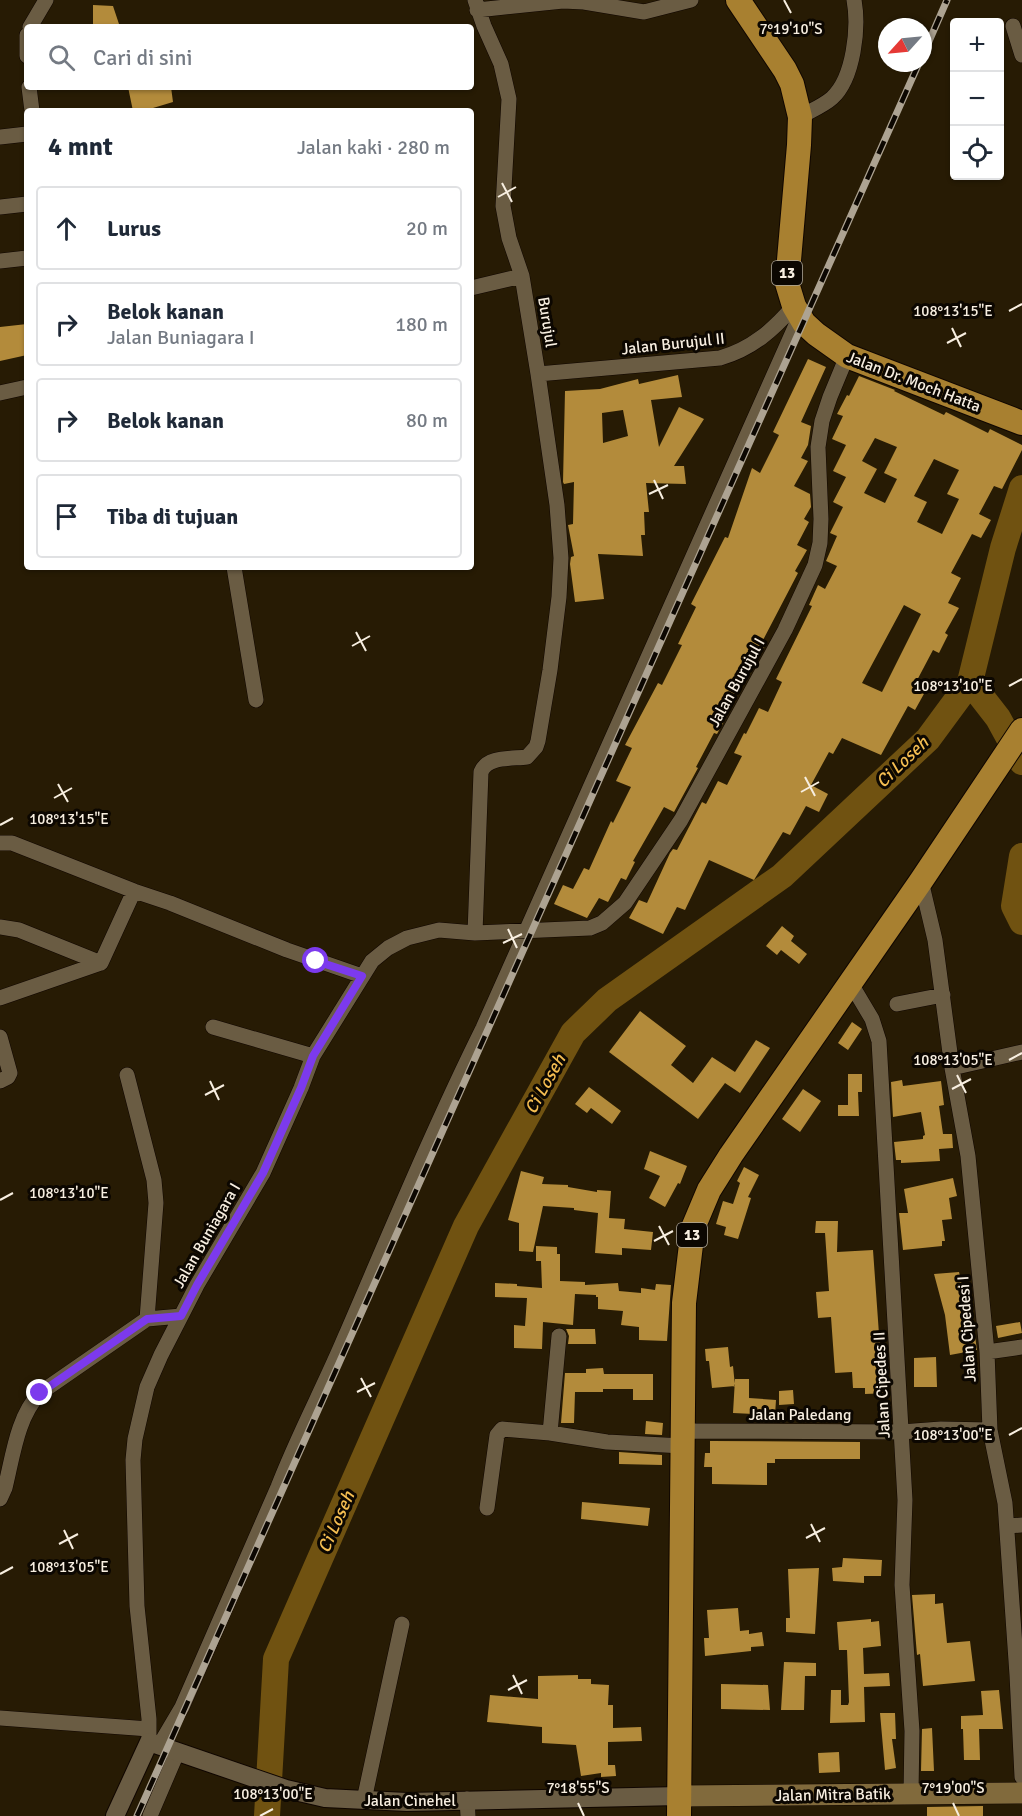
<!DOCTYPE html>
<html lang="id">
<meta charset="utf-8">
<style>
:root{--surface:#fff;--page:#f6f6f7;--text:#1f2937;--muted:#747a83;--line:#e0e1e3}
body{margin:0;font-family:Signika,sans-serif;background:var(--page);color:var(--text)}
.controls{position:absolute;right:18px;top:18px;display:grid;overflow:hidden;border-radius:6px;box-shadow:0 2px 4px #0004}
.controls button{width:54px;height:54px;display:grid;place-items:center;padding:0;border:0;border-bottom:2px solid var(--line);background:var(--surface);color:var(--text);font:30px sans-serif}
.compass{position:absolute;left:878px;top:18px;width:54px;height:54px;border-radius:50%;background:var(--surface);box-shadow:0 2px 4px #0004;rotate:243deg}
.stop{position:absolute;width:18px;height:18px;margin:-14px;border:4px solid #7c3aed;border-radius:50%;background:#fff}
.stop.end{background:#7c3aed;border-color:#fff;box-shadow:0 2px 6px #0008}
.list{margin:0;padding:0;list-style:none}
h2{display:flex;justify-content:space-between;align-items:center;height:78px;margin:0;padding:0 24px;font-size:26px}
h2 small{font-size:20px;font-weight:400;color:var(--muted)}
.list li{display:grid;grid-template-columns:39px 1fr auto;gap:18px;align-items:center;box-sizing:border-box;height:84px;margin:0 12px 12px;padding:0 12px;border:2px solid var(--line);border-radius:6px}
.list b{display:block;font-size:22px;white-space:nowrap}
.list p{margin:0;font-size:20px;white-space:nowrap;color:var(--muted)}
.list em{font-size:20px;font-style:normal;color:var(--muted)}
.icon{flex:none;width:33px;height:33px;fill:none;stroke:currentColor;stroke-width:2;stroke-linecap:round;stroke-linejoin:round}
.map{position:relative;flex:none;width:1022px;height:1816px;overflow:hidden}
.search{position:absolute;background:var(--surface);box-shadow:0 2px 4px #0004;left:24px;top:24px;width:450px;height:66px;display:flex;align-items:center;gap:15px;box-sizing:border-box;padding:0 21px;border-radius:6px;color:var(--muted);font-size:22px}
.panel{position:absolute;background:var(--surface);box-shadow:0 2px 4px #0004;left:24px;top:108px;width:450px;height:462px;border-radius:6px}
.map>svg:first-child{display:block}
</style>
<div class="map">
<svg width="1022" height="1816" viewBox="0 0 1022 1816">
<rect width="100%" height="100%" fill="#271b04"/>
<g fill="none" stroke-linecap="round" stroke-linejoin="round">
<path stroke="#705211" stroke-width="26" d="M970 682 998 718 1022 762
M1022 856 1014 906 1022 922
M267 1816 276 1659 466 1226 573 1033 607 1000 782 876 928 739 970 682 1003 548 1022 488"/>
</g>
<path fill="#b38b3b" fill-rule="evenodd" d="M93 5 113 6 120 27H93Z
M128 87H171L173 102 143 111H133Z
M27 324V355L0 361V327Z
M808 359 826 367 801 422 811 426 808 445 801 458 808 461 794 486 810 494 811 507 804 519 809 522 797 545 807 550 795 571 798 573 761 644 765 646 755 664 751 662 724 715 727 716 717 734 714 733 696 767 698 768 674 812 664 807 633 861 635 862 626 880 621 878 608 902 599 898 587 918 554 904 563 885 573 889 584 868 589 870 611 821 613 823 631 787 616 781 632 748 625 745 658 683 662 685 682 645 678 644 696 607 691 604 725 537 728 538 752 468 760 473 779 435 773 432Z
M678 375 682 397 651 400 659 447 679 407 704 419 674 466H684L686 484 646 483 649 512H644L645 535H641L643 556 598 554 604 599 575 602 570 564 571 557 574 556 568 525 573 524 574 482 564 484 563 482 565 391 600 389 638 379 639 384ZM623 410 628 436 603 443 602 413Z
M859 376 895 390 894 391 944 415 946 412 988 433 990 429 1022 445V450L1002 489 994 486 979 514 991 520 981 538 972 534 951 573 961 578 948 603 959 608 945 633 948 635 939 653 933 650 914 686 925 692 915 710 908 706 881 755 842 738 833 754 829 752 811 785 828 794 819 812 806 806 790 835 783 832 754 880 709 860 685 910 677 907 663 934 629 918 639 900 647 903 670 853 673 849 677 850 702 802 706 804 718 781 727 785 742 756 734 753 744 733 746 734 759 708 768 712 782 682 776 679 812 606 809 605 818 585 825 589 837 566 826 561 837 536 830 533 843 507 833 502 846 477 833 471 846 445 832 439 843 416 837 414 847 395 849 396ZM875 438 897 447 884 473 897 479 885 503 864 493 877 469 862 461ZM934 459 959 470 947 494 959 499 942 534 917 522 927 502 914 496ZM904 605 921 614 882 692 862 683Z
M782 926 794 936 791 941 807 954 799 964 781 950 777 955 766 946Z
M640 1011 686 1046 671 1065 693 1083 712 1057 735 1072 756 1040 770 1048 740 1093 725 1083 698 1119 609 1052Z
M852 1022 862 1029 848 1050 838 1043Z
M848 1074H862V1092H858L859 1116H838V1105H848Z
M902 1080 903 1086 941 1081 944 1105 939 1106 943 1134H952L953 1148 939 1149 940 1161 901 1163V1160H896L894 1142 923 1139V1136L925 1135 921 1112 893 1117 891 1082Z
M589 1087 621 1111 612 1124 591 1108 587 1113 575 1104Z
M803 1089 821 1101 800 1132 782 1119Z
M650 1151 687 1166 680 1184 678 1183 665 1207 649 1198 660 1176 644 1169Z
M744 1167 759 1175 748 1197 751 1198 738 1239 724 1235 726 1227 716 1224 723 1201 733 1204 740 1183 737 1181Z
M521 1171 544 1177 542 1184 568 1185V1187L597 1192V1190L611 1191 609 1218 625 1219 624 1229 653 1232 651 1250 622 1248V1255L595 1253 598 1213 574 1210V1208L543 1206 533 1252 519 1251V1223L508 1220Z
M953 1178 957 1196 949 1198 952 1219 942 1220 945 1241H942V1246L903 1250 899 1213H908L904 1189Z
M816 1221H838L837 1252 873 1250 881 1362H887L889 1393 865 1394V1388H853L852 1372 835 1373 831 1317 818 1318 816 1292 829 1291 825 1233H815Z
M536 1246 557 1247V1254H560V1281L585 1282V1285L618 1283 619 1291 641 1293V1288L655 1290 656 1284 671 1285 667 1341 639 1340V1327L621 1325 623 1311 598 1309V1297H596V1295L575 1294 573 1325 543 1322 542 1349 514 1348V1325L525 1326 527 1298 495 1297V1283L517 1284V1286L542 1288 541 1261H536Z
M959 1272 969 1314 971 1337 975 1336 977 1350 950 1355 945 1315 934 1274Z
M1020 1322 1022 1333 998 1338 996 1326Z
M566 1329H595L596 1344H568L569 1336Z
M728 1347 730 1367 733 1366 735 1386 712 1388 709 1361H706L705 1349Z
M936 1357 937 1387H914V1358Z
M603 1368 604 1374H653V1400H633V1389H603V1392H575L574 1423H561L565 1373H586V1369Z
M735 1379H749V1398L776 1400 775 1415 733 1413Z
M793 1390 794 1404 779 1405V1391Z
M646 1421 663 1423 662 1435 645 1434Z
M710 1441 860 1442V1459H775V1463H767V1485L712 1484V1467H704L705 1453H710Z
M619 1452 662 1455V1465L619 1464Z
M582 1502 650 1508 648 1526 581 1519Z
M843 1558 882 1560 881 1576H864V1583L833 1581 832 1568 842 1567Z
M819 1568 815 1634 786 1632V1618H790L788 1569Z
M935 1594V1604L943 1603 947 1643 970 1641 975 1681 923 1686 920 1654 917 1655 912 1595Z
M738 1608 740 1631 749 1630V1634L762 1632 764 1646 751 1647V1651L705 1656 704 1638H709L707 1610Z
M871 1619V1622L879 1621 881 1646 863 1648 864 1674 889 1673 890 1686 864 1687 865 1722 830 1723 831 1690H841V1705H848L849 1702 847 1650H839L837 1622Z
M784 1662 816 1663V1676H805L804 1710H781Z
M578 1675V1679H591V1684L609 1685 608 1705H613V1728L641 1727 642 1741 608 1742V1765H615L616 1776 601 1777V1773L581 1776 576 1745 542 1743V1727L487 1722 490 1695 538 1699V1676Z
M721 1684 768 1685 770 1710 721 1709Z
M999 1690 1003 1729H979L980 1760H964L963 1729H961V1716L983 1715 981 1691Z
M880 1713H895L896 1739H892L896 1768 885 1770Z
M932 1728 934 1771H921L922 1729Z
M839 1752 840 1772 819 1773 818 1753Z
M983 1806V1816H927V1807Z"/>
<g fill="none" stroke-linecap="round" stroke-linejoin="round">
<defs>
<path id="minor" d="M475 0 484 26 501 64 509 99 503 206 509 238 522 276 538 374 557 505 561 558 559 597 550 670 538 741 536 747 527 757C512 759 487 756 481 772L475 933
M477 10 563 1 584 2 644 12 691 0
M1013 26 1022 55
M30 27 46 0
M27 35V56
M29 87 32 111
M800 117C810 111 823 106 832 98 854 78 859 27 854 0
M0 137 27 134
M0 207 27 204
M0 261 27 258
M471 288 522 276
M538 374 720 358C752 349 773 330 794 306
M0 393 27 387
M234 567 256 700
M0 843H12L134 891
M921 881 935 940 952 1068 968 1156 987 1352 990 1430 1005 1503 1017 1675 1022 1777
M0 927 19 930 101 963
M850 982 872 1019 879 1041 905 1500 902 1585 912 1731 911 1794
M0 998 101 963 134 891 170 903 287 950 362 976
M897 1004 943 995
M213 1027 313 1056
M0 1037 10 1073 8 1077 0 1081
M952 1068 1022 1052
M127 1075 154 1180 156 1203 147 1319
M987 1352 1022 1347
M683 1431 901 1432 941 1429 990 1430
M550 1433 559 1336
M0 1499 5 1488C13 1456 17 1417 40 1393L147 1319 181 1316
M487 1508 497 1435 502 1429 550 1433 607 1442 683 1446
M1007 1526 1022 1525
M0 1718 149 1729
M149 1742V1719L137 1606 133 1460 135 1439 147 1387 161 1355 197 1285 263 1173 301 1088 313 1056 372 961 388 948 407 938 439 930 475 933 590 928 602 923 625 903 681 820 785 630 815 565 820 543 821 519 818 447 822 421 830 397 847 356
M159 1746 182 1707 278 1487C298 1435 324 1387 345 1337 390 1233 433 1129 483 1028L800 316
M467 1799 468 1816
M364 1800 402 1624
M150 1816 177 1753"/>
<path id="tertiary" d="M115 1816 149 1742 286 1789 325 1798 407 1802 680 1796"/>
<path id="secondary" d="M680 1796 1022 1793"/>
<path id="trunk" d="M738 0 785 70 792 84 800 117 799 145 787 283 794 306 804 323 816 334 847 356 1022 423
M679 1816 684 1303 693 1228 709 1190 731 1155 921 881 1022 730"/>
</defs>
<use href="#minor" stroke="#100600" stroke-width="16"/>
<use href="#tertiary" stroke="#100600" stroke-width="20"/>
<use href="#secondary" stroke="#100600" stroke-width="22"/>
<use href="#trunk" stroke="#100600" stroke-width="26"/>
<use href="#minor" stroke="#6a5c43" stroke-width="15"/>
<use href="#tertiary" stroke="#6a5c43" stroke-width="18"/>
<use href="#secondary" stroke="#816a3c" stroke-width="21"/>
<use href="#trunk" stroke="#a88030" stroke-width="24"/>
<defs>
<path id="rail" d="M923 55 947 0
M137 1816 919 63"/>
</defs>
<use href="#rail" stroke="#ada392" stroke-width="7"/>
<use href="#rail" stroke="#0c0701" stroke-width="4.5" stroke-dasharray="14" stroke-linecap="butt"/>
</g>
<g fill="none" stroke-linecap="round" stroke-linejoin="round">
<path stroke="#7c3aed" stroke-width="8" d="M40 1393 147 1319 181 1316 197 1285 263 1173 301 1088 313 1056 362 976 316 961"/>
</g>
<path fill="none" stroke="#f7eee0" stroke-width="2" d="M784 0 791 13M502 183 512 202M498 197 516 187M1009 311 1022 304M952 328 961 347M947 343 966 333M654 480 663 499M649 494 668 485M356 632 366 651M352 646 370 636M1009 686 1022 679M805 777 815 796M58 784 68 802M801 792 819 782M54 798 72 788M0 825 13 818M508 929 517 948M503 943 522 934M1009 1060 1022 1053M957 1075 966 1093M210 1081 219 1100M952 1089 971 1079M205 1095 224 1085M0 1200 13 1193M659 1226 669 1245M654 1241 673 1231M361 1378 371 1397M357 1392 375 1383M1009 1435 1022 1428M811 1524 820 1542M64 1530 73 1549M806 1538 825 1528M59 1544 78 1534M0 1574 13 1567M513 1675 522 1694M508 1690 527 1680M578 1803 584 1816M953 1803 959 1816M260 1816 273 1809"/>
<g text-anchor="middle" stroke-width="6" stroke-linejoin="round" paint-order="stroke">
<g fill="#0c0701" stroke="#b0a99d" stroke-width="1.5">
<rect x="772" y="261" width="30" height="24" rx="4.5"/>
<rect x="677" y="1223" width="30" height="24" rx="4.5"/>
</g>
<g font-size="15" font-weight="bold" fill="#f7eee0">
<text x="787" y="278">13</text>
<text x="692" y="1240">13</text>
</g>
<g font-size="16" fill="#f7eee0" stroke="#0c0701">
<text transform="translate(548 322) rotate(81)" y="6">Burujul</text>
<text transform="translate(673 343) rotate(-6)" y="6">Jalan Burujul II</text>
<text transform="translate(914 381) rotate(21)" y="6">Jalan Dr. Moch Hatta</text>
<text transform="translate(736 682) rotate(-61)" y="6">Jalan Burujul I</text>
<text transform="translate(206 1235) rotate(-60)" y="6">Jalan Buniagara I</text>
<text transform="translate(966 1329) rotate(-94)" y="6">Jalan Cipedesi I</text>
<text transform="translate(881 1385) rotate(-93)" y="6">Jalan Cipedes II</text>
<text x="800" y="1420">Jalan Paledang</text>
<text transform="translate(833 1794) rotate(-1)" y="6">Jalan Mitra Batik</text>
<text x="410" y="1806">Jalan Cinehel</text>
</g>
<g font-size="18" font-style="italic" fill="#f4bd51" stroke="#0c0701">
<text transform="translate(902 762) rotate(-44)" y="6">Ci Loseh</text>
<text transform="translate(545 1084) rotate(-61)" y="6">Ci Loseh</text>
<text transform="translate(336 1522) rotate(-66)" y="6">Ci Loseh</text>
</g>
</g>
<g font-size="15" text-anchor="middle" fill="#f7eee0" stroke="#0c0701" stroke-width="6" stroke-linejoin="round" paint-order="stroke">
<text x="791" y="34">7°19'10"S</text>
<text x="953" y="316">108°13'15"E</text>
<text x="953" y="691">108°13'10"E</text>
<text x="69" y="824">108°13'15"E</text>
<text x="953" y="1065">108°13'05"E</text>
<text x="69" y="1198">108°13'10"E</text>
<text x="953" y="1440">108°13'00"E</text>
<text x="69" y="1572">108°13'05"E</text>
<text x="578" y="1793">7°18'55"S</text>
<text x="953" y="1793">7°19'00"S</text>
<text x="273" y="1799">108°13'00"E</text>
</g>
</svg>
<div class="controls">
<button>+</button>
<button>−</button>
<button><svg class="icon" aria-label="locate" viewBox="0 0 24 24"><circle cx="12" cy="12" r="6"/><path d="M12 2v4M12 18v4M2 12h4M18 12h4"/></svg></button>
</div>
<svg class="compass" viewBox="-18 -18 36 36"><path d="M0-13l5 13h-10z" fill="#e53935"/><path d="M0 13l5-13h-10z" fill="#747a83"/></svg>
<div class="stop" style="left:316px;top:961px"></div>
<div class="stop end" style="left:40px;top:1393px"></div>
<div class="search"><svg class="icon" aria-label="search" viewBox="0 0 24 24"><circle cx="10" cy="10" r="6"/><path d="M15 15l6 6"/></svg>Cari di sini</div>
<section class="panel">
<h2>4 mnt<small>Jalan kaki · 280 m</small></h2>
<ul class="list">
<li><svg class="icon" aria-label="ahead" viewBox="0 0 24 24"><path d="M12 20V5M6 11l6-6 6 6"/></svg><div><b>Lurus</b></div><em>20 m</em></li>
<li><svg class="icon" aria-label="right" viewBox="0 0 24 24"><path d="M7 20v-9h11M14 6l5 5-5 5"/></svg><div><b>Belok kanan</b><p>Jalan Buniagara I</p></div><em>180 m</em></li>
<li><svg class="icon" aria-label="right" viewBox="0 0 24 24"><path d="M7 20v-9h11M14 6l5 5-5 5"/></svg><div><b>Belok kanan</b></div><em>80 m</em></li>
<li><svg class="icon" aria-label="arrive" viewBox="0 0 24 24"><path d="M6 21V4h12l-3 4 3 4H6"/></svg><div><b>Tiba di tujuan</b></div></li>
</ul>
</section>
</div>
